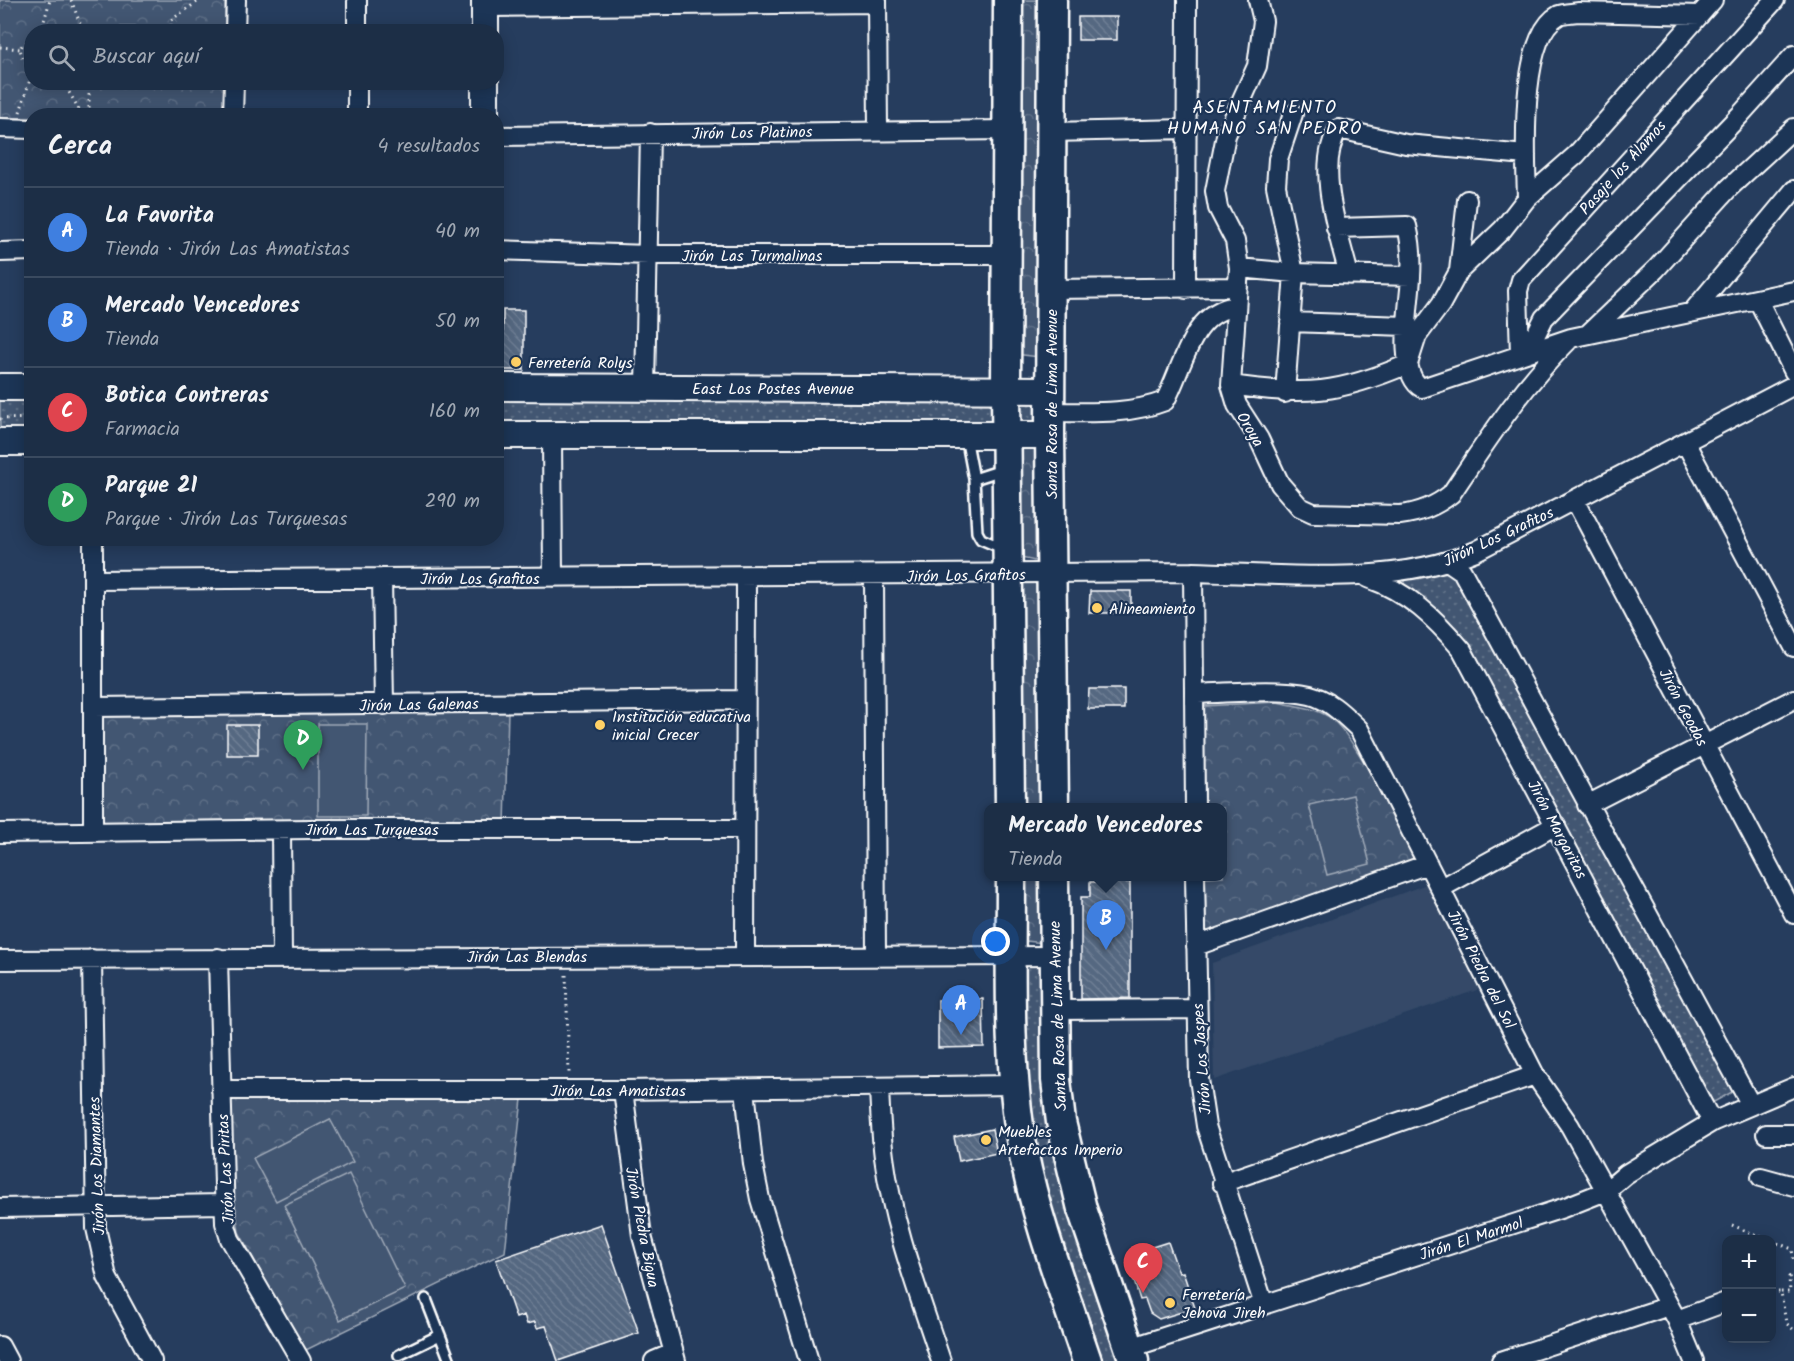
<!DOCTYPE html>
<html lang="es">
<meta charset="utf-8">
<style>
:root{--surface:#1c2e46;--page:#293a51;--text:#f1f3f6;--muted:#a0a8b3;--line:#3a4a5f;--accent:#ffd166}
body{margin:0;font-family:Kalam,sans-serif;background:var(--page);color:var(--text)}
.controls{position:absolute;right:18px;bottom:18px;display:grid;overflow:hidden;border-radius:12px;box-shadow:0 3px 15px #0003}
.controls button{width:54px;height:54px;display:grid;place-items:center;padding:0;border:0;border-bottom:2px solid var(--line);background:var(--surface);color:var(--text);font:30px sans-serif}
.you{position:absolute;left:996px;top:942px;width:21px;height:21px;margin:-15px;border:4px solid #fff;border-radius:50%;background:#1a73e8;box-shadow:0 0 0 9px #1a73e833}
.badge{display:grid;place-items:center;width:39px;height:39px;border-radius:50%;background:var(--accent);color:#fff;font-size:20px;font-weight:700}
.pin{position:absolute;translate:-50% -50px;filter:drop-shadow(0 2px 3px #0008)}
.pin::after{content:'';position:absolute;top:32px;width:21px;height:18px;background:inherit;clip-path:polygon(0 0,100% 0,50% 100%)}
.popup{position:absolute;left:984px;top:803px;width:243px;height:78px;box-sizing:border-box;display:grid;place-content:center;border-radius:12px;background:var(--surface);filter:drop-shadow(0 2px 4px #0005);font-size:20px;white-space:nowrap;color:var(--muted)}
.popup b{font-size:22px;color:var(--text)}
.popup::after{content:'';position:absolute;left:50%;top:100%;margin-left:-12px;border:12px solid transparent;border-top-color:var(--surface)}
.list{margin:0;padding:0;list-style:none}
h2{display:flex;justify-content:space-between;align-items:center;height:78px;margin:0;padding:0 24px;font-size:26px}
h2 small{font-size:20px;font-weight:400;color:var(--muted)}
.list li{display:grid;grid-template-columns:39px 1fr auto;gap:18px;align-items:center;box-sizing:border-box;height:90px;padding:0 24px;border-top:2px solid var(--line)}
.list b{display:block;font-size:22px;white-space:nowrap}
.list p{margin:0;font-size:20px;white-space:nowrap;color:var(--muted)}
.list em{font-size:20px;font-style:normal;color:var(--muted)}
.icon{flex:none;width:33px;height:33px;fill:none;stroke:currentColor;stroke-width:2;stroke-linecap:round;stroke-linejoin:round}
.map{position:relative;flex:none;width:1794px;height:1361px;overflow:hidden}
.search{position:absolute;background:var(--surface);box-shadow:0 3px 15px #0003;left:24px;top:24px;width:480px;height:66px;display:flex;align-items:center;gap:15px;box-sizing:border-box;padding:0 21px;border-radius:24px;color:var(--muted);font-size:22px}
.panel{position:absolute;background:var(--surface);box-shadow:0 3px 15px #0003;left:24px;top:108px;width:480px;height:438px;border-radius:24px}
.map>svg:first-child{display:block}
</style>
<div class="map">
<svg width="1794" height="1361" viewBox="0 0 1794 1361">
<defs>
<pattern id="grass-dots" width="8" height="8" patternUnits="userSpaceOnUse" patternTransform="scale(1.5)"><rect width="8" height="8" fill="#425672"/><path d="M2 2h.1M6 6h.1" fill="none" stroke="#5e6f87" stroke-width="1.8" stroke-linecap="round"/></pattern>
<pattern id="park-crowns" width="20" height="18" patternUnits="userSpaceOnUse" patternTransform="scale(1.5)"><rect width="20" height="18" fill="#425672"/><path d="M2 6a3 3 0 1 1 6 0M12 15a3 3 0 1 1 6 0" fill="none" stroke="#5e6f87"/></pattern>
<pattern id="building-back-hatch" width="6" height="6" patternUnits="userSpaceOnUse" patternTransform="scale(1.5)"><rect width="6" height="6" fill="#556781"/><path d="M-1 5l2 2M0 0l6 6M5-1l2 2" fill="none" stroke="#6e7e94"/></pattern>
</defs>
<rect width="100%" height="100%" fill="#263d5e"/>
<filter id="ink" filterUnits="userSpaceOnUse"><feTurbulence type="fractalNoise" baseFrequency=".0167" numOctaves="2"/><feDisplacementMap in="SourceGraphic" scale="12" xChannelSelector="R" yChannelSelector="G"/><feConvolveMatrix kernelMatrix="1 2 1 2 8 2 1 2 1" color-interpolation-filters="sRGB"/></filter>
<g filter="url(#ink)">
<path fill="#344a68" d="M1427 884 1480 989 1214 1080 1212 963Z"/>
<path fill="url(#grass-dots)" stroke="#a0aab8" stroke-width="1.5" d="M0 396H31V433L0 434Z
M497 399 985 400 993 406 994 422 990 428 497 424Z
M1020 401 1039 402 1040 423H1019Z
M1435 572 1452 573 1459 576 1734 1091 1712 1103 1469 651 1403 587 1406 579Z
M1029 962 1044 963 1049 1071 1126 1361H1096L1030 1147 1020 967Z"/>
<path fill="url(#park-crowns)" stroke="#a0aab8" stroke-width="1.5" d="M0 0H225V31L32 32V82L225 83V115L0 118Z
M1016 0H1045L1039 357 1015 354Z
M1038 446 1045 555 1035 561 1021 558 1020 450Z
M1022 581H1037L1047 807H1018L1015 587Z
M1277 702C1294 706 1314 707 1329 717 1356 735 1397 826 1414 858L1211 934 1206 930 1205 877 1223 876V808L1205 807 1204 706Z
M508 711 505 825 101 827 100 714Z
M1019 877H1048L1044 943 1026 941 1020 934Z
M230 1096 522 1099 505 1252 304 1351 239 1232 234 1198Z"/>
<path fill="#425672" stroke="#a0aab8" stroke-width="1.5" d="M82 27H157V31H82Z
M318 724H367L366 816H318Z
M1353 795 1370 864 1327 875 1309 805Z
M330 1119 353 1162 276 1201 253 1158Z
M349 1174 405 1289 340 1320 284 1205Z"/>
<path fill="url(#building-back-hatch)" stroke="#fff" stroke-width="1.5" d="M1078 17H1117V40H1078Z
M503 310H524V370H503Z
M1090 591H1131V613H1089Z
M1089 689H1124V709H1088Z
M227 725H258V755H227Z
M1090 882H1130V998L1081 999V897H1090Z
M983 999 984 1047 938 1048V1000Z
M992 1129 997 1153 959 1161 954 1137Z
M601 1224 639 1333 558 1361 546 1326 537 1328 535 1322 527 1324 524 1315 516 1318 496 1260Z
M1168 1242 1179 1273 1183 1272 1195 1308 1159 1319 1150 1313 1145 1299 1140 1300 1133 1278 1138 1276 1130 1254Z"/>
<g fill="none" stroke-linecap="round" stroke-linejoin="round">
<defs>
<path id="lane" d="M966 437 974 479 977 532 981 539 1002 548
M974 479 1002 470
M426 1299 450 1361
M399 1355 440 1335"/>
<path id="street" d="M357 0V32
M877 0 878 130
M1258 0 1263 21 1257 66 1226 135 1215 191 1218 208 1235 241 1239 268 1231 385 1237 405 1259 439 1280 484 1300 507 1313 513 1400 515C1419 513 1436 506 1451 494 1488 439 1523 385 1571 338
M484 7 877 3
M235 32 236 0
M357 82V116
M233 116 234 82
M0 128 32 129
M1051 132 1187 129
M496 136 1008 130
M1527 198C1526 157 1518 37 1559 15 1564 13 1573 13 1578 12L1700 15
M1336 228 1407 226C1411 242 1412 262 1411 277 1410 302 1396 374 1422 388L1571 338 1794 291
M496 250 649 255H1008
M0 252 32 251
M1239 268 1294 273 1411 276
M1459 271 1467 200
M1349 275C1339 235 1314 165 1339 129L1406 144 1526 155
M1050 289 1238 287
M1186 289 1187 0
M1758 300 1794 372
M1693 311 1794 190
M1290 322 1406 326
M1589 333 1656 269 1729 188 1794 128
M1527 352 1544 318 1740 115 1794 55
M1520 354 1518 291 1521 280 1775 0
M1231 385C1306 396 1338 394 1408 364L1417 336 1441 304 1459 271 1503 229 1527 198 1576 155 1713 0
M645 388 650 133
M1285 393 1294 273 1276 186 1278 159 1293 114
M1050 412C1088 412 1129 415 1165 401 1184 366 1191 312 1236 306
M552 435 553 577
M1685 442 1794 647
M1575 500 1794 914
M1449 562 1462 571 1751 1105
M1193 572 1195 808
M874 576 876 956
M382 578 384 705
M1368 578C1408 592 1435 618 1462 650L1712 1122
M93 580 1193 572C1286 574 1389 587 1476 551L1794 385
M1194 694C1226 693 1280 688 1310 695 1330 700 1345 716 1359 729L1535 1075 1570 1126 1677 1320 1694 1361
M93 707 745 700
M1587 805 1794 699
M281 830 282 957
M93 832V538
M0 833 312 829H745
M1195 876 1199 1079 1206 1126 1264 1305
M1441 888 1556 825
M1196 946 1428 864
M745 956 746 577
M218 958 225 1223 230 1239 301 1361
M92 959 96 1228 107 1277 152 1361
M0 960 1055 956
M1055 1010 1197 1009
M879 1088C880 1111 881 1134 884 1157 893 1227 919 1294 941 1361
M745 1089 753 1164 760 1199 809 1361
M221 1090H623L1015 1085
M623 1090 642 1236 676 1361
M1766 1134H1794
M1761 1177 1794 1186
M1222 1183 1535 1075
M0 1208 223 1204
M1677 1320 1726 1302
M0 1346 8 1361
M1130 1348 1563 1208 1606 1191 1626 1174 1712 1122 1794 1087
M654 1361 673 1353
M1501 1361 1669 1306"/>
<path id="secondary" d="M485 0V32
M485 82V116
M0 387H32
M496 387 1050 390
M496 435H1050
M0 442H32"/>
<path id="primary" d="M1008 0 1006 389 1010 808
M1052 0 1050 435 1054 808
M1011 876C1011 966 1007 1063 1023 1151 1037 1222 1064 1292 1087 1361
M1054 876 1056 1080 1061 1122 1082 1209 1134 1361"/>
</defs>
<use href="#lane" stroke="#fff" stroke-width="14"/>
<use href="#street" stroke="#fff" stroke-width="22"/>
<use href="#secondary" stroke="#fff" stroke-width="30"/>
<use href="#primary" stroke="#fff" stroke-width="33"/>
<path stroke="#fff" stroke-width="3" stroke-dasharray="1.5 4.5" stroke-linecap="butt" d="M71 0 80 23
M41 32 50 0
M171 32V20L200 0
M32 39 23 44 20 49 23 60 32 64
M0 47 20 49
M63 82 83 116
M89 82V116
M20 112 32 73
M0 419 32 418
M566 975 569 1073
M1732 1225 1768 1240
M1772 1241 1792 1249 1794 1262
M1772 1292H1781L1786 1323 1794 1330
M1781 1292H1790L1789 1277 1794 1275"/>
<use href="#lane" stroke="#1d3557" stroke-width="9"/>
<use href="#street" stroke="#1d3557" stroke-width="18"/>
<use href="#secondary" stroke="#1d3557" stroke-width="26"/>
<use href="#primary" stroke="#1d3557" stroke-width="28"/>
</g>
</g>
<g fill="#ffd166" stroke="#1d3557" stroke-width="2">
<circle cx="516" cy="362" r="6"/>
<circle cx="1097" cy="608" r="6"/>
<circle cx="600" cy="725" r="6"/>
<circle cx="986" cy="1140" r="6"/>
<circle cx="1170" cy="1303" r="6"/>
</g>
<g text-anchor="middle" stroke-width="4.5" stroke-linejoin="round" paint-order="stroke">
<g font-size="16" fill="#fff" stroke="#1d3557">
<text transform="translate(752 132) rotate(-1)" y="6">Jirón Los Platinos</text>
<text transform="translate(1622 167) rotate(-48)" y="6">Pasaje los Alamos</text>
<text x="752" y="261">Jirón Las Turmalinas</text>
<text x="773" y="394">East Los Postes Avenue</text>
<text transform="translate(1051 404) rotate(-90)" y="6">Santa Rosa de Lima Avenue</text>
<text transform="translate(1251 429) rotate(59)" y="6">Oroya</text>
<text transform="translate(1498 536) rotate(-25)" y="6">Jirón Los Grafitos</text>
<text transform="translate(966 575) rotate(-1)" y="6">Jirón Los Grafitos</text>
<text x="480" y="584">Jirón Los Grafitos</text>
<text transform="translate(419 704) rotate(-1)" y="6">Jirón Las Galenas</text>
<text transform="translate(1684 707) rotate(62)" y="6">Jirón Geodas</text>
<text x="372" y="835">Jirón Las Turquesas</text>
<text transform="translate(1558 829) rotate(62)" y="6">Jirón Margaritas</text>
<text x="527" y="962">Jirón Las Blendas</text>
<text transform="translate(1482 969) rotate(63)" y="6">Jirón Piedra del Sol</text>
<text transform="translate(1057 1016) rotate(-92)" y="6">Santa Rosa de Lima Avenue</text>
<text transform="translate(1201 1059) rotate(-94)" y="6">Jirón Los Jaspes</text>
<text x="618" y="1096">Jirón Las Amatistas</text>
<text transform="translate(96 1166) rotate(-92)" y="6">Jirón Los Diamantes</text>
<text transform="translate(225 1169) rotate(-93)" y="6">Jirón Las Piritas</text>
<text transform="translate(643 1227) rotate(79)" y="6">Jirón Piedra Bigua</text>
<text transform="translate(1471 1238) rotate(-18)" y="6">Jirón El Marmol</text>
</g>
<g font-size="16" fill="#fff" stroke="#1d3557" text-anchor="start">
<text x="528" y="368">Ferretería Rolys</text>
<text x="1109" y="614">Alineamiento</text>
<text x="612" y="722">Institución educativa<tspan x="612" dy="18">inicial Crecer</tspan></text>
<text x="998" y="1137">Muebles<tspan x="998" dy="18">Artefactos Imperio</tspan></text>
<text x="1182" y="1300">Ferretería<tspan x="1182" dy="18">Jehova Jireh</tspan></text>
</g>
<g font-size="18" letter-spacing="1.5" fill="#fff" stroke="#1d3557">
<text x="1265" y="113">ASENTAMIENTO<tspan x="1265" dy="21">HUMANO SAN PEDRO</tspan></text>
</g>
</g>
</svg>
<div class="controls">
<button>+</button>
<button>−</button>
</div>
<div class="you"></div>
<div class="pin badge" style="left:961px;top:1035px;background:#3f7fe0">A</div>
<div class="pin badge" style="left:1106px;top:950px;background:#3f7fe0">B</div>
<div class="popup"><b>Mercado Vencedores</b>Tienda</div>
<div class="pin badge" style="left:1143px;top:1293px;background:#e0444e">C</div>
<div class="pin badge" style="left:303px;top:770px;background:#2e9e5b">D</div>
<div class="search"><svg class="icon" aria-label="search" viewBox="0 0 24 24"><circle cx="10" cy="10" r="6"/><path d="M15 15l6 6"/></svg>Buscar aquí</div>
<section class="panel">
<h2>Cerca<small>4 resultados</small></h2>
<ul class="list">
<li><span class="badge" style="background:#3f7fe0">A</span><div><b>La Favorita</b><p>Tienda · Jirón Las Amatistas</p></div><em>40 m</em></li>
<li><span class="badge" style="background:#3f7fe0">B</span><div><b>Mercado Vencedores</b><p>Tienda</p></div><em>50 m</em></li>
<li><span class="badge" style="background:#e0444e">C</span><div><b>Botica Contreras</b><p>Farmacia</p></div><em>160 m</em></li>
<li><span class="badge" style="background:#2e9e5b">D</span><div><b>Parque 21</b><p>Parque · Jirón Las Turquesas</p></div><em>290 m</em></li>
</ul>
</section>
</div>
